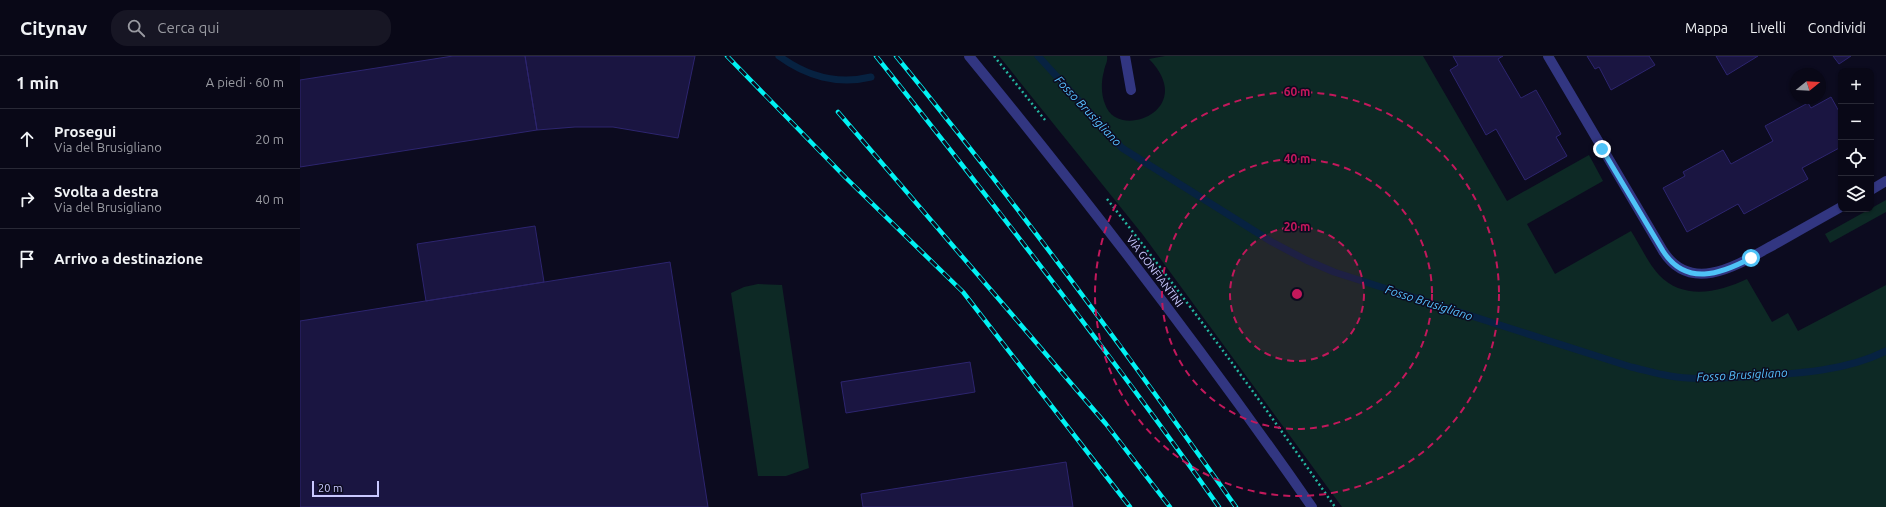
<!DOCTYPE html>
<html lang="it">
<meta charset="utf-8">
<style>
:root{--surface:#090817;--page:#171624;--text:#f1f3f6;--muted:#999aa1;--line:#292936}
body{margin:0;font-family:Ubuntu,sans-serif;background:var(--page);color:var(--text)}
.controls{position:absolute;right:12px;top:12px;display:grid;overflow:hidden;border-radius:8px;box-shadow:0 1px 3px #0004}
.controls button{width:36px;height:36px;display:grid;place-items:center;padding:0;border:0;border-bottom:1px solid var(--line);background:var(--surface);color:var(--text);font:20px sans-serif}
.compass{position:absolute;left:1490px;top:12px;width:36px;height:36px;border-radius:50%;background:var(--surface);box-shadow:0 1px 3px #0004;rotate:72deg}
.scale{position:absolute;left:12px;bottom:10px;width:67px;box-sizing:border-box;padding-left:4px;border:2px solid #c9c8ff;border-top:0;font-size:11px;line-height:14px;white-space:nowrap;color:#c9c8ff;-webkit-text-stroke:3px #0c0b1f;paint-order:stroke}
.stop{position:absolute;width:12px;height:12px;margin:-9px;border:3px solid #4fc3f7;border-radius:50%;background:#fff}
.stop.end{background:#4fc3f7;border-color:#fff;box-shadow:0 1px 4px #0008}
.list{margin:0;padding:0;list-style:none}
h2{display:flex;justify-content:space-between;align-items:center;height:52px;margin:0;padding:0 16px;font-size:17px}
h2 small{font-size:13px;font-weight:400;color:var(--muted)}
.list li{display:grid;grid-template-columns:26px 1fr auto;gap:12px;align-items:center;box-sizing:border-box;height:60px;padding:0 16px;border-top:1px solid var(--line)}
.list b{display:block;font-size:15px;white-space:nowrap}
.list p{margin:0;font-size:13px;white-space:nowrap;color:var(--muted)}
.list em{font-size:13px;font-style:normal;color:var(--muted)}
.icon{flex:none;width:22px;height:22px;fill:none;stroke:currentColor;stroke-width:2;stroke-linecap:round;stroke-linejoin:round}
.map{position:relative;flex:none;width:1586px;height:451px;overflow:hidden}
header{display:flex;align-items:center;gap:24px;box-sizing:border-box;height:56px;padding:0 20px;background:var(--surface);border-bottom:1px solid var(--line)}
header strong{font-size:19px}
nav{display:flex;gap:22px;margin-inline-start:auto;font-size:14px}
.search{width:280px;height:36px;background:var(--page);display:flex;align-items:center;gap:10px;box-sizing:border-box;padding:0 14px;border-radius:16px;color:var(--muted);font-size:15px}
main{display:flex}
aside{flex:1;background:var(--surface)}
.map>svg:first-child{display:block}
</style>
<header>
<strong>Citynav</strong>
<div class="search"><svg class="icon" aria-label="search" viewBox="0 0 24 24"><circle cx="10" cy="10" r="6"/><path d="M15 15l6 6"/></svg>Cerca qui</div>
<nav><a>Mappa</a><a>Livelli</a><a>Condividi</a></nav>
</header>
<main>
<aside>
<h2>1 min<small>A piedi · 60 m</small></h2>
<ul class="list">
<li><svg class="icon" aria-label="ahead" viewBox="0 0 24 24"><path d="M12 20V5M6 11l6-6 6 6"/></svg><div><b>Prosegui</b><p>Via del Brusigliano</p></div><em>20 m</em></li>
<li><svg class="icon" aria-label="right" viewBox="0 0 24 24"><path d="M7 20v-9h11M14 6l5 5-5 5"/></svg><div><b>Svolta a destra</b><p>Via del Brusigliano</p></div><em>40 m</em></li>
<li><svg class="icon" aria-label="arrive" viewBox="0 0 24 24"><path d="M6 21V4h12l-3 4 3 4H6"/></svg><div><b>Arrivo a destinazione</b></div></li>
</ul>
</aside>
<div class="map">
<svg width="1586" height="451" viewBox="0 0 1586 451">
<rect width="100%" height="100%" fill="#0c0b1f"/>
<path fill="#0d2925" d="M699 0H807C808 6 805 9 804 15 801 25 801 39 805 48 817 86 899 54 849 3L865 0H1123L1207 145 1289 99 1303 125 1227 168 1255 218 1331 175C1340 189 1348 207 1359 219 1384 245 1419 236 1447 223L1472 266 1488 257 1498 275 1586 229V451H1042L843 179Z
M1586 144V156L1530 187 1525 178Z
M458 228 482 229 509 412 486 420H458L431 237 444 231Z"/>
<g fill="none" stroke-linecap="round" stroke-linejoin="round">
<path stroke="#072241" stroke-width="7" d="M479 0C506 20 538 29 571 21
M738 0 822 92 972 186 1006 204 1034 216 1331 311C1344 314 1357 318 1370 320 1392 324 1417 322 1440 321 1488 318 1542 317 1586 295"/>
</g>
<path fill="#1a1541" stroke="#2d256f" d="M153 0H225L237 74 0 111V24Z
M225 0H395L378 82 313 71H275L237 74Z
M1153 0H1203L1198 3 1221 42 1236 34 1261 78 1256 81 1267 100 1225 124 1196 73 1186 79 1150 14 1158 9Z
M1287 0H1349L1355 9 1311 34 1299 11 1295 13Z
M1416 0H1458L1427 19Z
M1533 0H1551L1539 8Z
M1531 41 1541 59V91L1502 112 1508 123 1444 158 1438 148 1387 176 1363 132 1385 120 1383 116 1423 94 1431 108 1473 85 1465 70 1508 47 1511 52Z
M235 170 244 226 126 245 117 188Z
M370 206 408 451H0V265Z
M670 306 675 336 546 357 541 326Z
M766 406 773 451H563L561 438Z"/>
<g fill="none" stroke-linecap="round" stroke-linejoin="round">
<path stroke="#24b7a0" stroke-width="2.5" stroke-dasharray="2 3" stroke-linecap="butt" d="M694 0 745 64
M807 143C886 243 962 346 1035 451"/>
<path stroke="#323681" stroke-width="10" d="M669 0C789 146 904 296 1012 451
M825 0 831 34
M1248 0 1363 195C1392 241 1442 206 1477 187 1498 175 1520 163 1541 151
M1571 134 1586 125"/>
<defs>
<path id="rail" d="M427 0 546 122 663 236 830 451
M576 0C694 148 810 297 919 451
M596 0C715 145 827 297 936 451
M538 56 806 368 870 451"/>
</defs>
<use href="#rail" stroke="#00f2f3" stroke-width="4.5"/>
<use href="#rail" stroke="#0c0b1f" stroke-width="3" stroke-dasharray="9" stroke-linecap="butt"/>
</g>
<g fill="none" stroke-linecap="round" stroke-linejoin="round">
<path stroke="#4fc3f7" stroke-width="5" d="M1302 93 1363 195C1386 231 1421 218 1451 202"/>
</g>
<circle cx="997" cy="238" r="67" fill="#c2185b" fill-opacity=".12"/>
<g fill="none" stroke="#c2185b" stroke-width="2" stroke-dasharray="7 5">
<circle cx="997" cy="238" r="67"/>
<circle cx="997" cy="238" r="135"/>
<circle cx="997" cy="238" r="202"/>
</g>
<g text-anchor="middle" stroke-width="3" stroke-linejoin="round" paint-order="stroke">
<g font-size="11" fill="#c9c8ff" stroke="#0c0b1f">
<text transform="translate(855 215) rotate(53)" y="4">VIA GONFIANTINI</text>
</g>
<g font-size="12" font-style="italic" fill="#56c1ff" stroke="#0c0b1f">
<text transform="translate(788 55) rotate(47)" y="4">Fosso Brusigliano</text>
<text transform="translate(1129 247) rotate(18)" y="4">Fosso Brusigliano</text>
<text transform="translate(1442 319) rotate(-3)" y="4">Fosso Brusigliano</text>
</g>
</g>
<circle cx="997" cy="238" r="6" fill="#c2185b" stroke="#0c0b1f" stroke-width="2"/>
<g font-size="12" text-anchor="middle" font-weight="bold" fill="#c2185b" stroke="#0c0b1f" stroke-width="3" stroke-linejoin="round" paint-order="stroke">
<text x="997" y="40">60 m</text>
<text x="997" y="107">40 m</text>
<text x="997" y="175">20 m</text>
</g>
</svg>
<div class="controls">
<button>+</button>
<button>−</button>
<button><svg class="icon" aria-label="locate" viewBox="0 0 24 24"><circle cx="12" cy="12" r="6"/><path d="M12 2v4M12 18v4M2 12h4M18 12h4"/></svg></button>
<button><svg class="icon" aria-label="layers" viewBox="0 0 24 24"><path d="M12 4l9 5-9 5-9-5zM3 14l9 5 9-5"/></svg></button>
</div>
<svg class="compass" viewBox="-18 -18 36 36"><path d="M0-13l5 13h-10z" fill="#e53935"/><path d="M0 13l5-13h-10z" fill="#999aa1"/></svg>
<div class="scale">20 m</div>
<div class="stop" style="left:1451px;top:202px"></div>
<div class="stop end" style="left:1302px;top:93px"></div>
</div>
</main>
